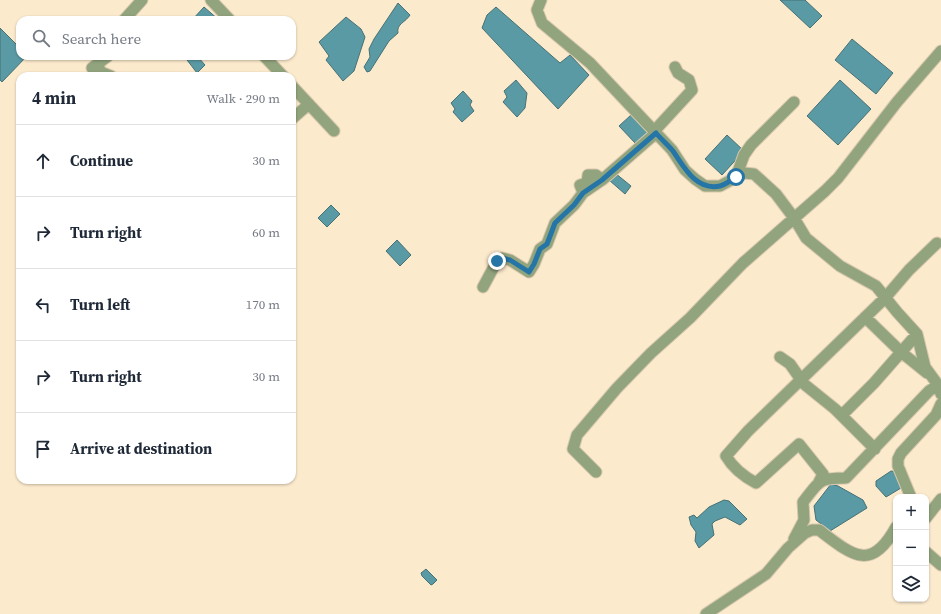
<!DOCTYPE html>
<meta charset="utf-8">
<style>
:root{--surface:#fff;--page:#f2f2f3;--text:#1f2937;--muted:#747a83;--line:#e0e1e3}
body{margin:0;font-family:"Source Serif 4",serif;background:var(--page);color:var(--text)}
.controls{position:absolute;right:12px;bottom:12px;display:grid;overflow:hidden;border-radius:8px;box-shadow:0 1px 3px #0004}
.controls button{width:36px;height:36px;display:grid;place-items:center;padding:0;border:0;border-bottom:1px solid var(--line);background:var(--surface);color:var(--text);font:20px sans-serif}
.stop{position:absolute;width:12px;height:12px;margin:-9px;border:3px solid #2575a7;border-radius:50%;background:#fff}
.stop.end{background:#2575a7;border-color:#fff;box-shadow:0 1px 4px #0008}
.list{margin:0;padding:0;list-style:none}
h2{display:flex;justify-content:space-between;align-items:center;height:52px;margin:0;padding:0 16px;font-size:17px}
h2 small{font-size:13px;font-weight:400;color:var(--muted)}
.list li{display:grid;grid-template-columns:26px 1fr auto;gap:12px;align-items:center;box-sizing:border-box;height:72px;padding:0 16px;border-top:1px solid var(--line)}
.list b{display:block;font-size:15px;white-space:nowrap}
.list em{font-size:13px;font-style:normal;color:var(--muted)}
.icon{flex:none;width:22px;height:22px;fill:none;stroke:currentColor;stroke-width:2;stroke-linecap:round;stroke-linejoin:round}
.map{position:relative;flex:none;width:941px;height:614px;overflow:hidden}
.search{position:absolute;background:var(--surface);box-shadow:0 1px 3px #0004;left:16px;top:16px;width:280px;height:44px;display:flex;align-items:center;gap:10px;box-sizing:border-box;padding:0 14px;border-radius:12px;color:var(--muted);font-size:15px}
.panel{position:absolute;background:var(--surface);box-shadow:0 1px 3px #0004;left:16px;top:72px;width:280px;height:412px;border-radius:12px}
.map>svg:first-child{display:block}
</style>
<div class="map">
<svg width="941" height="614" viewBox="0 0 941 614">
<rect width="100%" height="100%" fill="#fceacd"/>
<path fill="#5a9aa4" stroke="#467175" d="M780 0H805L822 16 810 28Z
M398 3 410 15C406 22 396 24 398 33L389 41 370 71 367 72 364 67 370 57 369 49 374 39Z
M204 7 219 20H192Z
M496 7 560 63 570 55 589 75 558 109 482 28 487 15Z
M346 17 361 29 365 37 354 71 343 81 326 60 329 56 319 42Z
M0 28 20 48V56H27L2 82 0 80Z
M852 39 893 73 876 94 835 60Z
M184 56H197L205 65 197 73Z
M516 80 527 93 525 108 517 117 503 102 507 97 504 91Z
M840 80 871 109 838 145 807 116Z
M463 91 472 101 470 105 474 111 462 122 453 112 455 109 451 103Z
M631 115 648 133 636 144 619 126Z
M727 135 744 151 722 175 705 159Z
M615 173 631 186 625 194 609 180Z
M331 205 340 214 327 227 318 218Z
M397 240 411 255 400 266 386 251Z
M891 471 897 472 901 488 886 497 876 486V481Z
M831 484 838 486 863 500 867 508 830 531 816 520 814 506Z
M724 500 729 501 747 519 740 525 725 517 715 521 712 524 714 535 699 548 695 541 696 532 691 525 689 517 694 515 697 518 709 507Z
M426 569 437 580 433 584 431 585 422 576 421 573Z"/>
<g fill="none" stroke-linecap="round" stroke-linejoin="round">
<defs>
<path id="minor" d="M211 0 230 20
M541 0 537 10 542 23 590 63 672 150 685 170 695 179 705 186H720L744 173 754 174 776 194 794 218 806 238 840 266 876 286 897 312 917 334 925 367 938 385 941 394
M124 20 142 0
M264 56 283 76
M97 64 101 72 111 76
M92 68 108 56
M292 86 334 131
M292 119 309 104
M736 177 744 155 751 145 794 102
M582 190 580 185 587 183 588 175H596L602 180
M483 287 497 261 502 258 510 260 529 272 534 264 540 249 547 244 555 223 574 205 583 193 602 180 656 133 657 128 692 90 689 80 678 73 675 67
M865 317 901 352 927 373
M780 357 790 364 804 384 835 409 875 449
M842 415 874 383 917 334
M596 472 573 449 577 435 617 388 651 353 690 318 743 263 825 191 838 178 897 102 941 51
M819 482 823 474 799 444 756 483C743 476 733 468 726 456L748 431 885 298 909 270 937 243
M910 497V495L898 466V459L901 453 936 415 941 404
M926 518 941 499
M794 539 804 520 803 502C820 481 818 478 846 478L929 391 938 385
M926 552 941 565
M706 614 766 574 788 548 805 533 812 530H819C852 555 871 573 896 527"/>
</defs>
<use href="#minor" stroke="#d7c7ad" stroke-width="13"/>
<use href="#minor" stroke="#92a47d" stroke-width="11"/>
</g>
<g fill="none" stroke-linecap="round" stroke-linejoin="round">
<path stroke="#2575a7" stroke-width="5" d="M497 261 502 258 510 260 529 272 534 264 540 249 547 244 555 223 574 205 583 193 602 180 656 133C661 139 668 145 673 151 684 167 696 191 720 186 725 185 731 180 736 177"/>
</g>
</svg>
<div class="controls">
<button>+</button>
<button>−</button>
<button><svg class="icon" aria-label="layers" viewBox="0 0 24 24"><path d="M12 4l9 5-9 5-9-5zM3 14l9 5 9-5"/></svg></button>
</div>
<div class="stop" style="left:736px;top:177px"></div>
<div class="stop end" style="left:497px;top:261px"></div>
<div class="search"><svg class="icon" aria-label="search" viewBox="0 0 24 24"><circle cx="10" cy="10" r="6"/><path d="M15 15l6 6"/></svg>Search here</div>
<section class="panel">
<h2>4 min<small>Walk · 290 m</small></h2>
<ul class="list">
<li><svg class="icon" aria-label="ahead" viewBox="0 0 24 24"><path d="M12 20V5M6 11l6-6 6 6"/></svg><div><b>Continue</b></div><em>30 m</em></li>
<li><svg class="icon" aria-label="right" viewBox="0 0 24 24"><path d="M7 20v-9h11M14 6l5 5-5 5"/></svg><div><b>Turn right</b></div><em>60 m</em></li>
<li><svg class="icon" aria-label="left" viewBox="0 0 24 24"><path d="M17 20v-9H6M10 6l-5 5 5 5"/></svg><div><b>Turn left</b></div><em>170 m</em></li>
<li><svg class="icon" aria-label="right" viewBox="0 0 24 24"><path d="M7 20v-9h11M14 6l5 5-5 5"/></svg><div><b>Turn right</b></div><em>30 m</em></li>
<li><svg class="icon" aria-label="arrive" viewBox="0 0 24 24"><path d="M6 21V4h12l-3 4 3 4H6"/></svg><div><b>Arrive at destination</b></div></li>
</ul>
</section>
</div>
